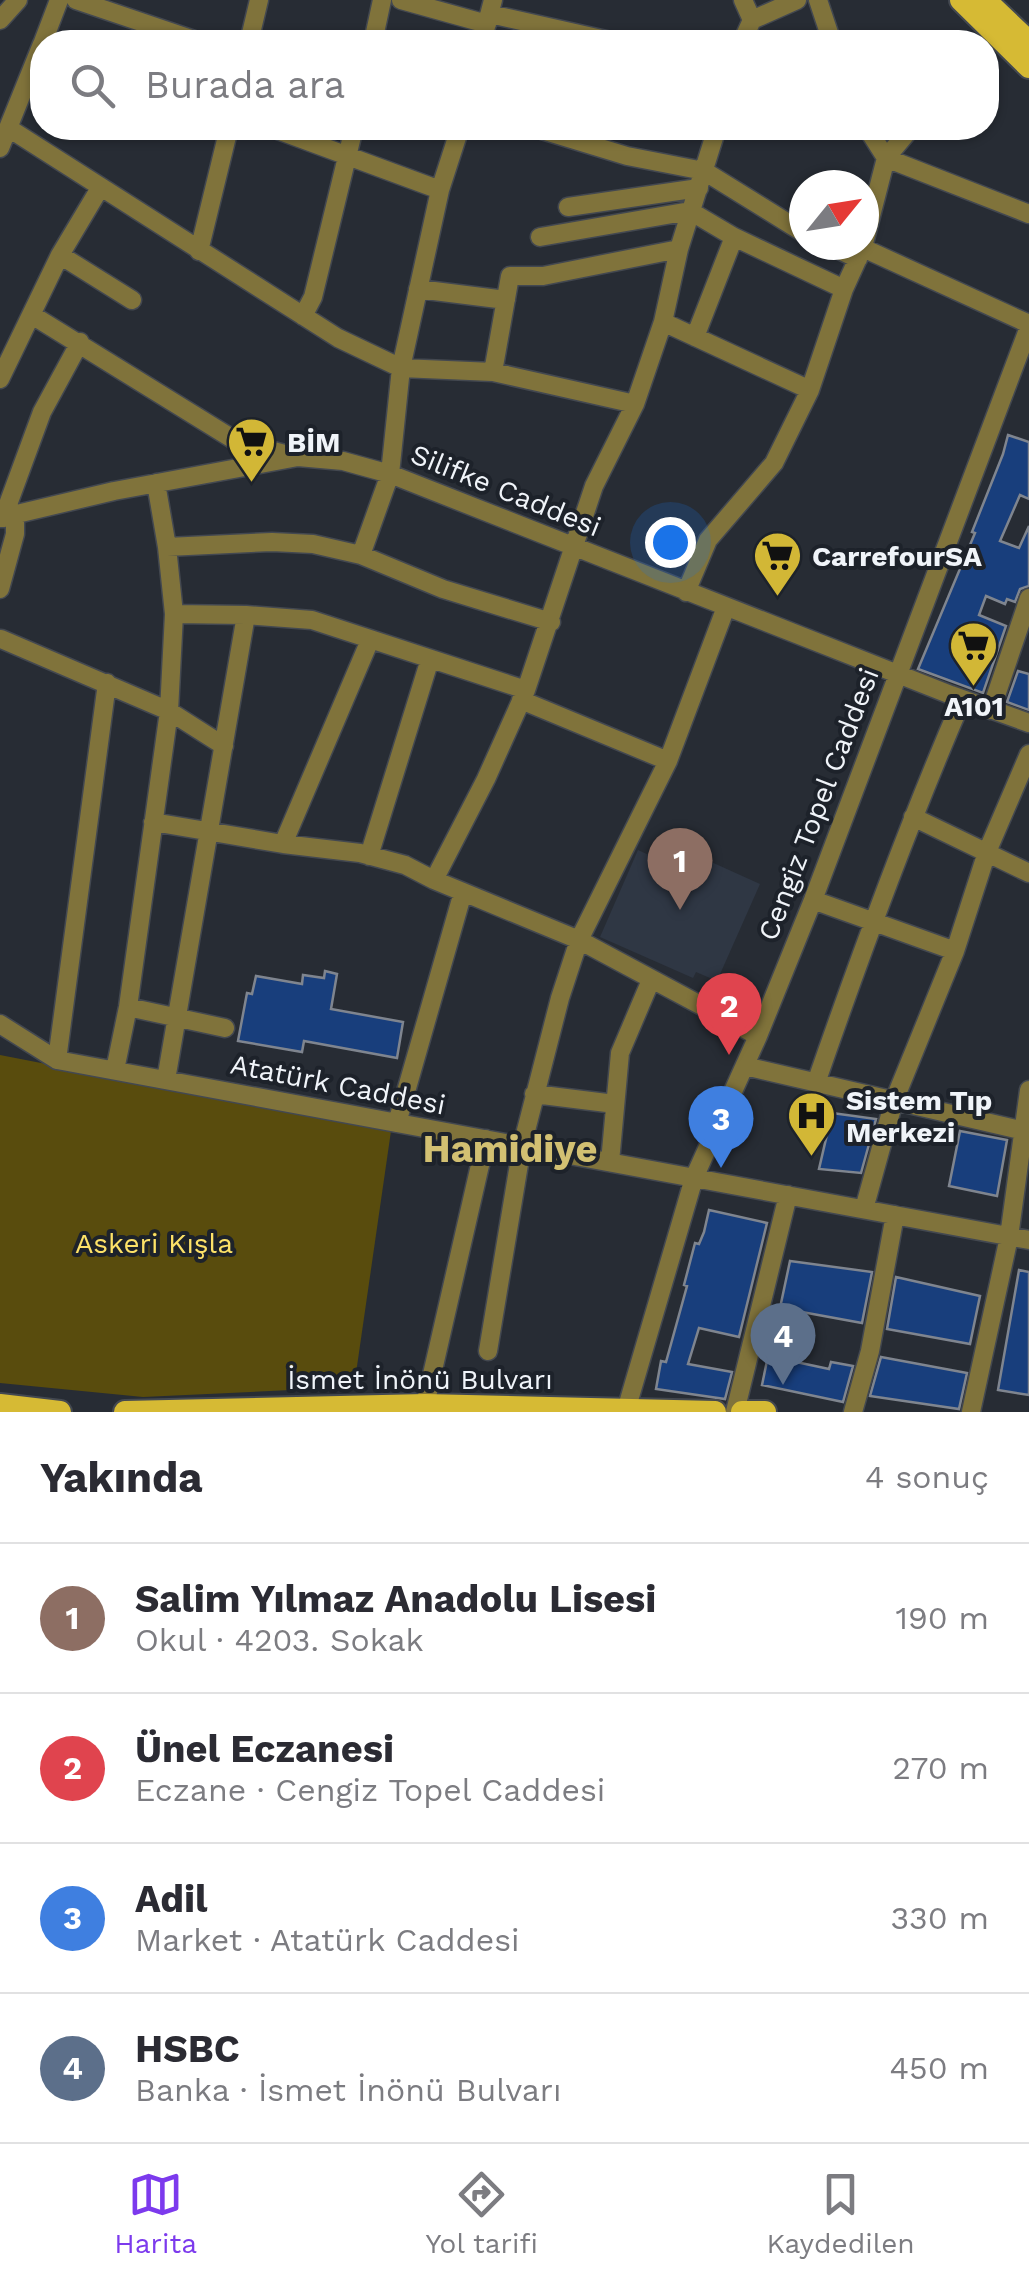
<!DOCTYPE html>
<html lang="tr">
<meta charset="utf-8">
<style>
:root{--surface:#fff;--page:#f2f2f3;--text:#2b2b33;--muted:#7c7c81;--line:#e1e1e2;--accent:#7c3aed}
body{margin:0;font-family:"Work Sans",sans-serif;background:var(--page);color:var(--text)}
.compass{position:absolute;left:789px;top:170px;width:90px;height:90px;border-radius:50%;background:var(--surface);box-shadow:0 2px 8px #0004;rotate:60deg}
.you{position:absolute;left:670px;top:542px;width:35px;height:35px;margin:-25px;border:8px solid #fff;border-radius:50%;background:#1a73e8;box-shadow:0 0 0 15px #1a73e833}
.badge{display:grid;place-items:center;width:65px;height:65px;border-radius:50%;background:var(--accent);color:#fff;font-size:32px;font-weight:700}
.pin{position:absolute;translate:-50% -82px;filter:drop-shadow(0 2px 5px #0008)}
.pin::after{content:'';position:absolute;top:52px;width:35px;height:30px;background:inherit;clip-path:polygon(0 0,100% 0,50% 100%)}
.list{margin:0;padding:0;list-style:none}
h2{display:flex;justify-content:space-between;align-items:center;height:130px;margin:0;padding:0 40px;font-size:42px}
h2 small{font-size:32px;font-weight:400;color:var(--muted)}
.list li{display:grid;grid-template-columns:65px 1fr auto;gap:30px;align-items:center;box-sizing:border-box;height:150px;padding:0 40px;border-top:2px solid var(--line)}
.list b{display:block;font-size:38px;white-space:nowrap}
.list p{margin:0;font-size:32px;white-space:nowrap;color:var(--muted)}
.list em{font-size:32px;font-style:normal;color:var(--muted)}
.icon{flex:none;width:55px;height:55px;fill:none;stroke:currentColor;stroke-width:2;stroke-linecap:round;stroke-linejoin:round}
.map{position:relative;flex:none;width:1029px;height:1412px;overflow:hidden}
.search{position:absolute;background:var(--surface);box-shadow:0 2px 8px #0004;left:30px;right:30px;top:30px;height:110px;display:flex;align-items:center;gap:25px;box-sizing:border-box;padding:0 35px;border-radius:40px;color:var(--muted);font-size:38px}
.sheet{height:730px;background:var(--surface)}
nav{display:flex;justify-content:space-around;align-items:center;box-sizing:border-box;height:140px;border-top:2px solid var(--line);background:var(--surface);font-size:28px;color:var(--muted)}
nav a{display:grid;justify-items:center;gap:5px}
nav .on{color:var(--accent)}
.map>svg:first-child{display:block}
</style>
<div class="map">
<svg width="1029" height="1412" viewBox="0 0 1029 1412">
<rect width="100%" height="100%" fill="#272c34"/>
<path fill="#2f3744" d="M638 850 679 869 687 851 760 884 717 981 696 972 693 978 600 937Z"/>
<path fill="#594c0d" d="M0 1055 391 1131 354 1387 143 1397 0 1383Z"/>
<path fill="#183e7c" stroke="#7f858f" stroke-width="2.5" d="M1008 435 1029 442V499L1020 495 1000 541 1019 548 1029 526V586L1020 589 1015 602 1007 599 1005 604 986 596 979 615 1006 626 983 693 918 669 975 533 972 532 1003 454Z
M1018 671 1029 674V710L1007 702Z
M325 971 337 974 331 1009 403 1022 397 1058 304 1041 302 1052 238 1041 247 993 252 994 256 976 302 984 303 975 324 978Z
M832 1113 876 1119 861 1173 819 1169Z
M960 1131 1007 1140 997 1196 949 1186Z
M709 1210 767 1223 739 1337 699 1328 688 1364 732 1372 725 1399 656 1389 661 1361 666 1362 687 1286 684 1285 695 1243 699 1244 704 1232Z
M790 1261 872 1272 862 1323 780 1308Z
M1019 1270 1029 1272V1395L998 1390Z
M896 1277 980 1296 970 1344 887 1329Z
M768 1356 829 1369 831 1362 853 1366 843 1402 762 1385Z
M881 1357 967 1373 959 1409 870 1396Z"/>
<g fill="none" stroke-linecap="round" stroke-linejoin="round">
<defs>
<path id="minor" d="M76 0 200 42
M401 0 487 24
M743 0 752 20
M818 0 832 42
M490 14 615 42
M0 20 18 0
M43 42 59 0
M249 42 259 0
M373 42 382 0
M482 42 493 0
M742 42 752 20 797 0
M272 128 440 190
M535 128 627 156 704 171 804 233
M867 128 886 158 1029 214
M10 129 338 338 401 368 493 372 635 404
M0 148 42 44
M568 207 699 188
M540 237 690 211 734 237 844 289
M864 243 886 158 911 128
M829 245 858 259
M863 248 1029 324
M199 251 229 128
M60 255 132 300
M418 289 506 300
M32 315 236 441 292 456
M303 316 313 297 354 128
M663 322 810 390
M695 337 734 237
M493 372 510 276H543L679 249
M0 379 60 255 100 188
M0 518 114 491 298 457 343 461 390 474 951 695 1029 723
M3 518 42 412 80 342
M167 547 272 542 313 544 361 555 443 589 551 622
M361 555 390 474 401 368 440 190 460 128
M0 589 15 534V515
M686 592 708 540 774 463 810 390 844 289 864 245
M174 614 246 615 312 620 526 690
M1 639 169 711 224 746
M521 700 668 761
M991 710 1029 598
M913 817 1029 873
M153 822 283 844 360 853 405 865 434 880 579 940 758 1036
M283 844 370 640
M369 856 430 659
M434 880 486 779 526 690 594 486 635 404 663 322 679 249 717 128
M813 900 955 951
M128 1007 225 1028
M0 1024 57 1060 1029 1240
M57 1060 107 683
M745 1066 1029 1132
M115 1070 128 1007 169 711 174 614 167 547 156 483
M166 1080 246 615
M816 1083C861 953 908 825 962 700
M534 1094 615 1104
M397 1123 463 892
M610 1162 620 1053 651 980
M864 1209 894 1101 955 951 987 852 1029 754
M488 1351 522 1146 560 998 579 940 668 761 726 607
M425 1405 486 1139
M621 1411 627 1407 694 1178 758 1036 813 900 1029 327
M735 1412 788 1195
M853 1412 870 1351 895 1215
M971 1412 1009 1237 1029 1090"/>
<path id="major" d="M961 0 1029 67
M985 0 1029 42
M0 1405 60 1412
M125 1412 425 1405 715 1412
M742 1412H765"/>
</defs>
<use href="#minor" stroke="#434850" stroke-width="21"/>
<use href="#major" stroke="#434850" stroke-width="26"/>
<use href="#minor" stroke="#80733b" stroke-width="18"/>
<use href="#major" stroke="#d6ba34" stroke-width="22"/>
</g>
<defs>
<symbol id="supermarket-pin" viewBox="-11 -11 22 30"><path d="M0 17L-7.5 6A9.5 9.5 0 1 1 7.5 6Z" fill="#d2b736" stroke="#1d222a"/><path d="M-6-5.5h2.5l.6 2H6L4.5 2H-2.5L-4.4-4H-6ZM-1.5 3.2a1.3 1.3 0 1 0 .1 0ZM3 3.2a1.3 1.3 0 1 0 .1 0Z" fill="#111"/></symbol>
<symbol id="hospital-pin" viewBox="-11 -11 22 30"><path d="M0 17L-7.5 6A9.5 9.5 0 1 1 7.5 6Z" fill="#d2b736" stroke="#1d222a"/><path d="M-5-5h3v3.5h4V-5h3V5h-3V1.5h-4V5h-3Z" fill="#111"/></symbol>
</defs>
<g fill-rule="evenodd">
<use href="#supermarket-pin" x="224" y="414" width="55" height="75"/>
<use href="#supermarket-pin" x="750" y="528" width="55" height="75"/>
<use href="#supermarket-pin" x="946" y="618" width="55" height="75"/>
<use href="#hospital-pin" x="784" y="1088" width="55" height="75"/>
</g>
<g text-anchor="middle" stroke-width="8" stroke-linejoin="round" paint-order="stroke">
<g font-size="28" font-weight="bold" fill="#f0f4f9" stroke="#1d222a" text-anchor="start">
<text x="287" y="452">BİM</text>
<text x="812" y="566">CarrefourSA</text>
<text x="974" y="716" text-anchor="middle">A101</text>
<text x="846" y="1110">Sistem Tıp<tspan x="846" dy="32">Merkezi</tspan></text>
</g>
<g font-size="28" fill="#f0f4f9" stroke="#1d222a">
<text transform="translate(506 490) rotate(22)" y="10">Silifke Caddesi</text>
<text transform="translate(818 804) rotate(-69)" y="10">Cengiz Topel Caddesi</text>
<text transform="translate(338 1084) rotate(11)" y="10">Atatürk Caddesi</text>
<text x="420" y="1389">İsmet İnönü Bulvarı</text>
</g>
<g font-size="28" fill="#fde268" stroke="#1d222a">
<text x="154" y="1253">Askeri Kışla</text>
</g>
<g font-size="38" font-weight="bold" fill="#d2c072" stroke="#1d222a">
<text x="510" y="1162">Hamidiye</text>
</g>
</g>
</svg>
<svg class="compass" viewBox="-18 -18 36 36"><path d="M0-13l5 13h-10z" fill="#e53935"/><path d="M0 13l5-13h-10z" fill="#7c7c81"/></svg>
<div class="you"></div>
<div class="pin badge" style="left:680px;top:910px;background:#8d6e63">1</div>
<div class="pin badge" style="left:729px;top:1055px;background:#e0444e">2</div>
<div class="pin badge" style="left:721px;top:1168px;background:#3f7fe0">3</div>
<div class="pin badge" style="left:783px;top:1385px;background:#5c6f8a">4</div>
<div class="search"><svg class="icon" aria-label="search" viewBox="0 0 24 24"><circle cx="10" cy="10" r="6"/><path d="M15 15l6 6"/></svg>Burada ara</div>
</div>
<section class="sheet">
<h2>Yakında<small>4 sonuç</small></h2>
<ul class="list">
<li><span class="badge" style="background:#8d6e63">1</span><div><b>Salim Yılmaz Anadolu Lisesi</b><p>Okul · 4203. Sokak</p></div><em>190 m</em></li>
<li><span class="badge" style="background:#e0444e">2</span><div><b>Ünel Eczanesi</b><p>Eczane · Cengiz Topel Caddesi</p></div><em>270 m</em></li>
<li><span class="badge" style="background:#3f7fe0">3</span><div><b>Adil</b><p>Market · Atatürk Caddesi</p></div><em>330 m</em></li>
<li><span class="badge" style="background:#5c6f8a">4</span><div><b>HSBC</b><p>Banka · İsmet İnönü Bulvarı</p></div><em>450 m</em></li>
</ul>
</section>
<nav>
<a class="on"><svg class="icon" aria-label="map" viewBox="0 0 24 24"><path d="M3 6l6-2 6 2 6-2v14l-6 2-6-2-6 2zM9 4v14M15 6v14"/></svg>Harita</a>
<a><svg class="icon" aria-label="directions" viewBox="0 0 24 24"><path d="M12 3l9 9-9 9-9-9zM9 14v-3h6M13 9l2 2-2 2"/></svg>Yol tarifi</a>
<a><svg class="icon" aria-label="saved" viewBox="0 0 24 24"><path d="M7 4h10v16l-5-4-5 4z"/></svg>Kaydedilen</a>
</nav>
